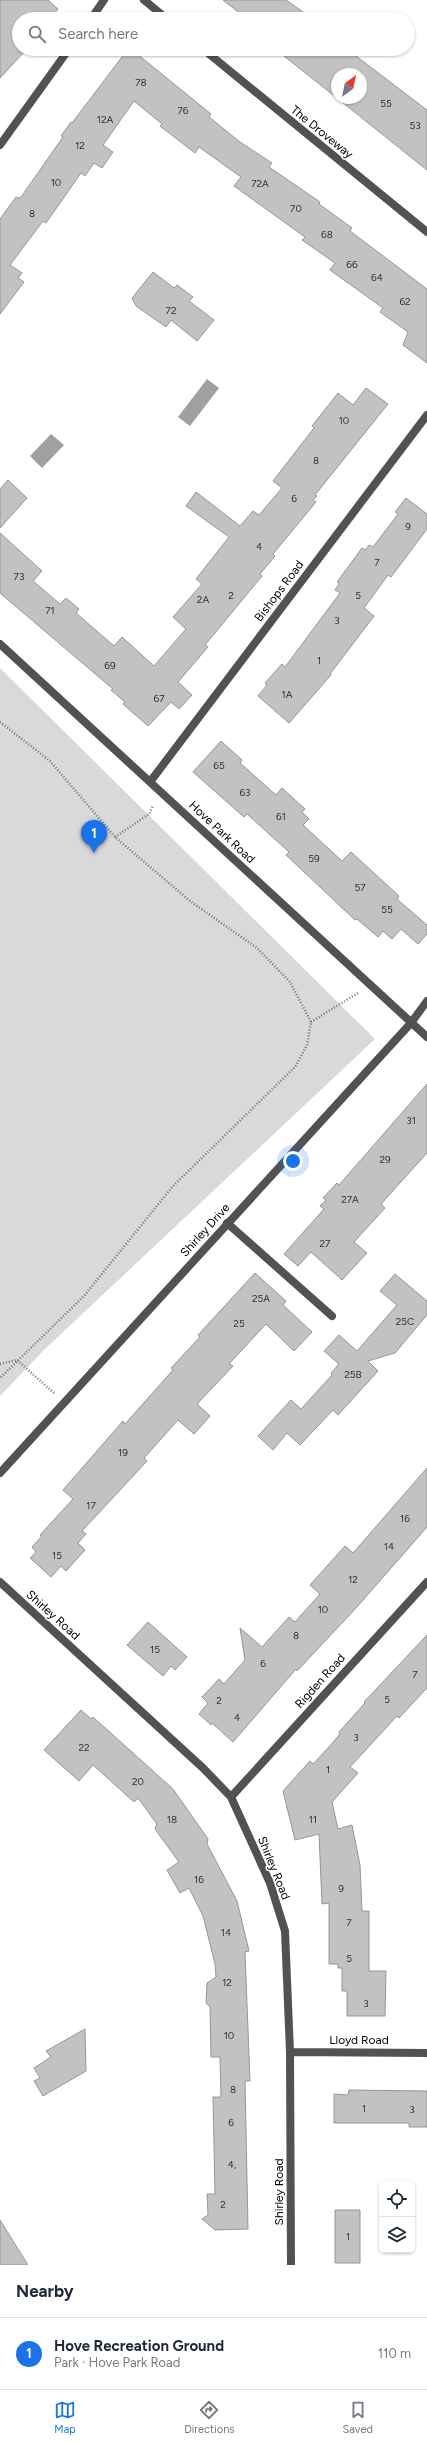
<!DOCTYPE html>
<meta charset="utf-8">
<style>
:root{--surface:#fff;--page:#f2f2f3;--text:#1f2937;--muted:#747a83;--line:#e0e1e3;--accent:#1a73e8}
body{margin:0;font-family:Figtree,sans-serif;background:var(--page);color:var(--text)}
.controls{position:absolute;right:12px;bottom:12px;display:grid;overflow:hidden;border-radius:6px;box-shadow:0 1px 3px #0004}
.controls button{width:36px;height:36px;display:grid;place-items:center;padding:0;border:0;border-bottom:1px solid var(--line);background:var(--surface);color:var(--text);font:20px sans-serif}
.compass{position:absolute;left:331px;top:68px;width:36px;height:36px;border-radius:50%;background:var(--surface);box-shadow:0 1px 3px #0004;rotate:33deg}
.you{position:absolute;left:293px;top:1161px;width:14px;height:14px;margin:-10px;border:3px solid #fff;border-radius:50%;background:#1a73e8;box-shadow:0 0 0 6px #1a73e833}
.badge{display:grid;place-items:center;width:26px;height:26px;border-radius:50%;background:var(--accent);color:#fff;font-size:13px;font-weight:700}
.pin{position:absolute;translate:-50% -33px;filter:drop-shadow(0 1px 2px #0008)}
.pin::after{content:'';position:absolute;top:21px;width:14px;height:12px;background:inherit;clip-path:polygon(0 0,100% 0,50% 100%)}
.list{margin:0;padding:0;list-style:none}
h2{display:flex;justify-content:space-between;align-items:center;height:52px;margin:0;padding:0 16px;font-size:17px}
h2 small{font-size:13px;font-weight:400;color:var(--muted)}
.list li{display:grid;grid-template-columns:26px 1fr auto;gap:12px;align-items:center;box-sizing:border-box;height:72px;padding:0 16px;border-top:1px solid var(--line)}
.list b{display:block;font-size:15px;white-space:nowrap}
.list p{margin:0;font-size:13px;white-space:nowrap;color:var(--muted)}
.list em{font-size:13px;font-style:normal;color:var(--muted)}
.icon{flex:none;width:22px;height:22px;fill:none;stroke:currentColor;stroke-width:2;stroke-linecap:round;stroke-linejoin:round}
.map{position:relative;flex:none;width:427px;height:2265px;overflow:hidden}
.search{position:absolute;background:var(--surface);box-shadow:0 1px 3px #0004;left:12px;right:12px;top:12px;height:44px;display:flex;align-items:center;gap:10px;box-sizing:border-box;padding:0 14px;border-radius:22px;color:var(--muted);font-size:15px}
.sheet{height:124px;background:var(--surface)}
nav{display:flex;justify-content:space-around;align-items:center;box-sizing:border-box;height:56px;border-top:1px solid var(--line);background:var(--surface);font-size:11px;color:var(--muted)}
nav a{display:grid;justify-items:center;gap:2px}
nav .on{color:var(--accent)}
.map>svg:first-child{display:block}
</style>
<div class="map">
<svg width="427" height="2265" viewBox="0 0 427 2265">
<rect width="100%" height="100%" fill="#fff"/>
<path fill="#d9d9d9" d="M0 668 375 1039 45 1349 0 1396Z"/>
<path fill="#a0a0a0" d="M207 379 219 388 190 426 178 417Z
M51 434 64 445 42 468 30 456Z"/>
<path fill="#c2c2c2" stroke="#969696" d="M0 0H48L58 9 50 19H19V49H24L23 51 24 52 0 78Z
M223 0H286L313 19H247Z
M128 49H131L211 114 209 117 240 142 272 163 269 167 320 202 319 204 352 228 350 231 427 289V363L403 345 408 332 380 312 383 308 330 270 335 263 302 240 305 237 234 186 241 177 199 147 195 153 160 126 162 124 134 101 103 145 113 152 102 168 94 163 85 176 81 173 46 223 43 221 10 265 22 273 18 278 24 282 0 314V219L16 197 18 198 21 197 63 137 61 136 71 122 72 123Z
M288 49H357L360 51 356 56 427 110V170L337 98H361V74H337V98L284 56Z
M153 272 174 288 177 285 193 297 189 301 214 320 197 341 171 320 166 327 136 306 132 298Z
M366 388 388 404 315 495 317 496 313 500 316 502 273 554 275 556 260 574 262 576 205 645 208 647 178 682 192 695 179 709 171 702 148 726 123 704 125 702 111 690 113 689 0 593V533L42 571 33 581 60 604 66 598 79 609 76 613 114 646 122 637 154 666 186 629 173 617 202 584 196 579 229 537 186 506 196 492 240 526 253 511 259 515 282 488 273 481 314 428 312 426 338 393 353 405Z
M8 480 27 498 0 528V489Z
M406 498 427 514V529L391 577 388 575 364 608 374 616 330 674 331 675 289 723 258 696 267 685 265 683 282 664 285 667 340 593 335 590 339 584 337 582 362 548 365 550 369 545 373 547 398 514 395 512Z
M221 741 242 760 240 763 276 795 282 788 305 809 302 812 309 819 303 825 342 861 351 852 399 896 397 899 427 925V934L418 944 401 929 392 939 383 931 378 937 357 919 355 920 286 855 289 852 247 814 244 817 193 772Z
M427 1084V1153L381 1204 385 1208 354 1242 367 1253 342 1280 311 1252 298 1266 284 1254 324 1209 320 1206 326 1200 323 1198 337 1183 339 1185Z
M255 1273 286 1301 283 1305 312 1332 294 1351 266 1324 229 1364 233 1366 197 1404 210 1416 194 1434 178 1420 144 1458 147 1461 82 1531 86 1534 78 1543 85 1550 66 1571 61 1566 51 1577 30 1558 36 1552 32 1547 42 1536 40 1535 73 1499 63 1490 123 1421 125 1424 173 1370 171 1368 200 1337 198 1335Z
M395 1274 427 1301V1315L395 1353 368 1361 378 1371 338 1415 333 1410 300 1445 287 1433 273 1450 258 1436 291 1400 301 1409 332 1375 331 1373 339 1364 324 1351 339 1335 357 1351 397 1305 380 1291Z
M427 1468V1527L357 1607 297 1671 296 1669 233 1742 212 1723 211 1725 199 1714 208 1703 202 1697 219 1679 224 1684 245 1660 240 1628 262 1647 289 1617 295 1622 320 1594 310 1585 345 1546 353 1553Z
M148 1622 187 1657 175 1670 171 1666 163 1676 127 1645Z
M427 1635V1688L399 1718 397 1716 350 1767 358 1773 332 1802 338 1829 352 1825 360 1865 362 1911H369V1971H386L385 2016H347V1991H342V1968H338V1964H329V1903L322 1904 319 1834 295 1840 283 1791 310 1761 313 1764 329 1747 340 1734 339 1732 365 1703 364 1702Z
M81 1710 91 1719 93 1717 173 1789 208 1839 207 1844 237 1901 249 1951 245 1952 250 2081H245L248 2229 215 2230 202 2219 208 2215 207 2194H215L213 2097H221L220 2057H211L210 2007 206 2003 207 1983 216 1977 215 1964 203 1916 189 1888 180 1893 167 1870 179 1862 155 1829 157 1824 138 1798 134 1802 93 1765 79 1781 44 1750Z
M85 2029 86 2071 43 2096 34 2081 40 2078 34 2068 51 2057 46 2051Z
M349 2090 427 2091V2127H409V2123H334V2094L348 2095Z
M335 2210H360V2263H335Z
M0 2220 28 2265H0Z"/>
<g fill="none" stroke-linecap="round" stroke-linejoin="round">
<path stroke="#747474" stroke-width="2.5" stroke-dasharray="1 2" stroke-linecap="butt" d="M0 722 50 761 115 837 190 901 257 948 290 982 311 1022 307 1045 295 1067 173 1186 84 1296 0 1378
M115 837 149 814 153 806
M311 1022 358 993
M0 1364 17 1360 54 1393"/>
<path stroke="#525252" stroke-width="8" d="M227 1223 332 1316"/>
<path stroke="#525252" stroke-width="8" d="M144 0 167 19
M91 19 104 0
M203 49 427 232
M0 145 69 49
M0 644 427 1037
M150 782 427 415
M0 1473 411 1023 427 1001
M0 1582 203 1768 231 1797 270 1883 285 1931 290 2052 291 2265
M231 1797 427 1582
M290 2052 427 2053"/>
</g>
<g text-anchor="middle" stroke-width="3" stroke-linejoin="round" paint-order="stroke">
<g font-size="10" fill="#303030">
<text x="141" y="86">78</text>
<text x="386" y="107">55</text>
<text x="183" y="114">76</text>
<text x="105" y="123">12A</text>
<text x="415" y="129">53</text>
<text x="80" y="149">12</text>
<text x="56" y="186">10</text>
<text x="260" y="187">72A</text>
<text x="296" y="212">70</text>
<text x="32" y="217">8</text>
<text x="327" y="238">68</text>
<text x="352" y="268">66</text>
<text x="377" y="281">64</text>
<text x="405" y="305">62</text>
<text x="171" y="314">72</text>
<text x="344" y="424">10</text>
<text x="316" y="464">8</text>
<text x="294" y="502">6</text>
<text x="408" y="530">9</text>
<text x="259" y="550">4</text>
<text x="377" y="566">7</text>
<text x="19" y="580">73</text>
<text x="231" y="599">2</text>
<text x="358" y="599">5</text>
<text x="203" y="603">2A</text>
<text x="50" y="614">71</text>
<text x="337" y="624">3</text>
<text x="319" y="664">1</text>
<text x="110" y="669">69</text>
<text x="287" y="698">1A</text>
<text x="159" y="702">67</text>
<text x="219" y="769">65</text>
<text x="245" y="796">63</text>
<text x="281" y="820">61</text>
<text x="314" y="862">59</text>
<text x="360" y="891">57</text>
<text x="387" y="913">55</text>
<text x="411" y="1124">31</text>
<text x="385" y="1163">29</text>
<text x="350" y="1203">27A</text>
<text x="325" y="1247">27</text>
<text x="261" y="1302">25A</text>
<text x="405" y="1325">25C</text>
<text x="239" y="1327">25</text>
<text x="353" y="1378">25B</text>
<text x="123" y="1456">19</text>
<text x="91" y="1509">17</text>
<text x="405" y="1522">16</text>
<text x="389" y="1550">14</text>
<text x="57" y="1559">15</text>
<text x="353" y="1583">12</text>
<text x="323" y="1613">10</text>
<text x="296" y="1639">8</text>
<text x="155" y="1653">15</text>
<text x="263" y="1667">6</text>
<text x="415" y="1678">7</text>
<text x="387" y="1703">5</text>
<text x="219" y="1704">2</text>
<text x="237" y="1721">4</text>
<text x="356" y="1741">3</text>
<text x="84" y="1751">22</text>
<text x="328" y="1773">1</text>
<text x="138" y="1785">20</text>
<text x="172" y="1823">18</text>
<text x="313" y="1823">11</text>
<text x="199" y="1883">16</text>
<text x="341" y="1892">9</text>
<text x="349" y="1926">7</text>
<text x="226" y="1936">14</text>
<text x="349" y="1962">5</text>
<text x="227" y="1986">12</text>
<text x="366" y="2007">3</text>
<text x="229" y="2039">10</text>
<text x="233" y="2093">8</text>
<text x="364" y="2112">1</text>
<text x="412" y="2113">3</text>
<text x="231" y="2126">6</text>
<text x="232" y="2168">4,</text>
<text x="223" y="2208">2</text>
<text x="348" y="2240">1</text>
</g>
<g font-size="12" fill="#000" stroke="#fff">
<text transform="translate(322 132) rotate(39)" y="4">The Droveway</text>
<text transform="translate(279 591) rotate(-53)" y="4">Bishops Road</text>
<text transform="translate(222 832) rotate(43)" y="4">Hove Park Road</text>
<text transform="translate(205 1230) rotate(-48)" y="4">Shirley Drive</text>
<text transform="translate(53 1615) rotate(42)" y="4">Shirley Road</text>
<text transform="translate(320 1681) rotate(-48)" y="4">Rigden Road</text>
<text transform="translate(274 1868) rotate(68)" y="4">Shirley Road</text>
<text x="359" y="2044">Lloyd Road</text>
<text transform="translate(279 2192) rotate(-90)" y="4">Shirley Road</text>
</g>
</g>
</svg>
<div class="controls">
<button><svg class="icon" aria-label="locate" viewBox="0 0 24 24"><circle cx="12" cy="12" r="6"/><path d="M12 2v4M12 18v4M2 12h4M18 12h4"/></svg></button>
<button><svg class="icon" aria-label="layers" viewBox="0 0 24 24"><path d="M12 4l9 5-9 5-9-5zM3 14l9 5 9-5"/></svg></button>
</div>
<svg class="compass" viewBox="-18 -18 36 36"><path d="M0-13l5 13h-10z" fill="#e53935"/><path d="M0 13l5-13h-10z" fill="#747a83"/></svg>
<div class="you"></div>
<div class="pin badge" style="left:94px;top:853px">1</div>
<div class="search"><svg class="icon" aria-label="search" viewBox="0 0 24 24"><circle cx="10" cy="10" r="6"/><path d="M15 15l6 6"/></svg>Search here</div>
</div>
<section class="sheet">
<h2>Nearby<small></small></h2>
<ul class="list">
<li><span class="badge">1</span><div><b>Hove Recreation Ground</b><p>Park · Hove Park Road</p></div><em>110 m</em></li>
</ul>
</section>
<nav>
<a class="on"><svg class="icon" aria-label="map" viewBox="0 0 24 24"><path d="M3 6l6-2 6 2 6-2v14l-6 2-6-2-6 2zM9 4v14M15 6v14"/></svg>Map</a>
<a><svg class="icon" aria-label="directions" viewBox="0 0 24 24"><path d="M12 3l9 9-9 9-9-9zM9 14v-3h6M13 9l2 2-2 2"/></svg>Directions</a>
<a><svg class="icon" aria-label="saved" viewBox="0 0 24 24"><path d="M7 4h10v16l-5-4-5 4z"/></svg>Saved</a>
</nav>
